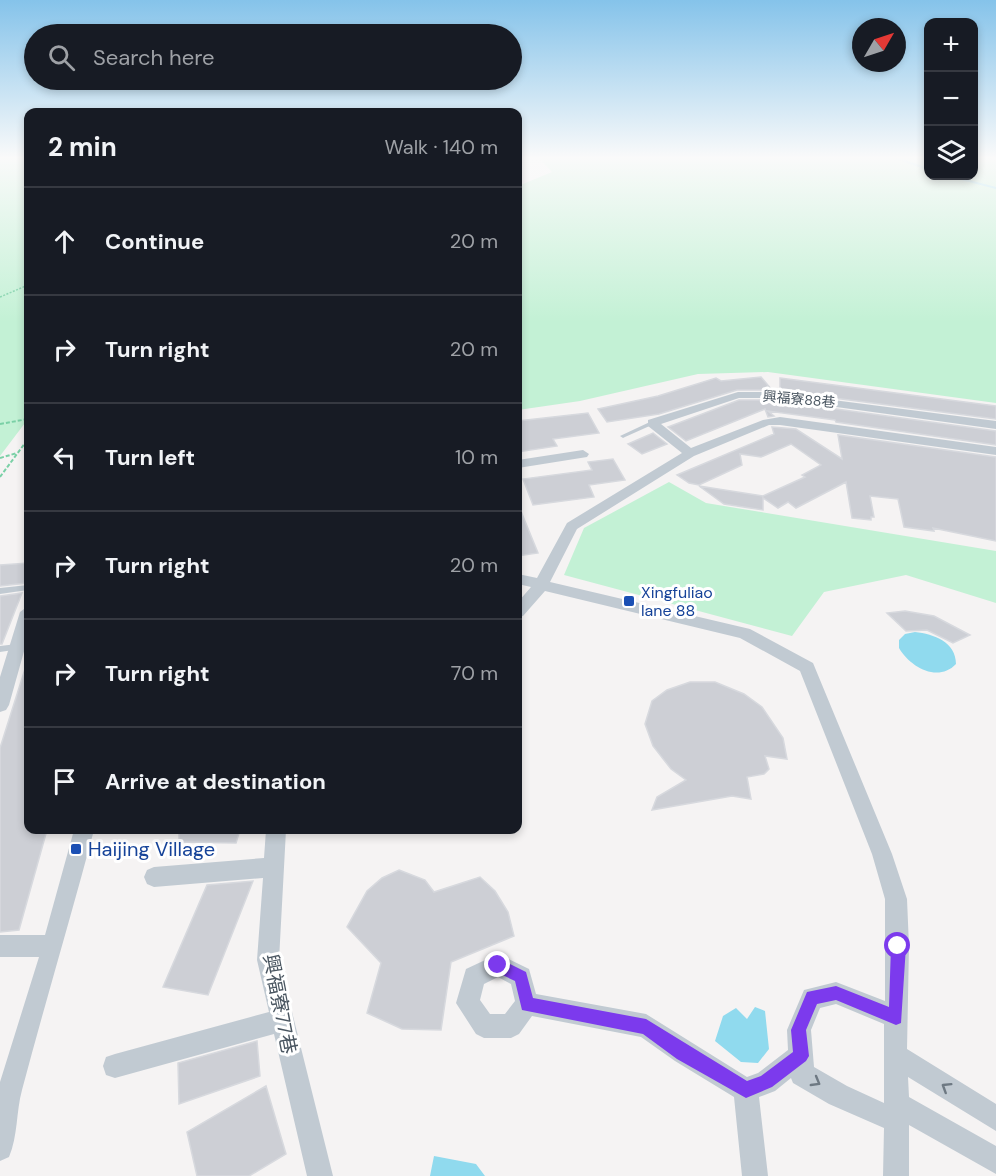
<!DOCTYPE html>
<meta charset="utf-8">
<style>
:root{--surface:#171b24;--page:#242831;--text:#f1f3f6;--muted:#9ea1a6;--line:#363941}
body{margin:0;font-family:"DM Sans","Noto Sans TC",sans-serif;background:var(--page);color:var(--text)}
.controls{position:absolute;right:18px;top:18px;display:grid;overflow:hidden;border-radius:12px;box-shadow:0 3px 9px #0003}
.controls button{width:54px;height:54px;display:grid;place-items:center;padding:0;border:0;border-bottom:2px solid var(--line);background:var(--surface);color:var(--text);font:30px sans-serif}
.compass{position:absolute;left:852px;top:18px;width:54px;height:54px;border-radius:50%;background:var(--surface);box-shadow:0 3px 9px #0003;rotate:51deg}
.stop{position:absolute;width:18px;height:18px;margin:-14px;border:4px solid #7c3aed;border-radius:50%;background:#fff}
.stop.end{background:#7c3aed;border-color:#fff;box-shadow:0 2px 6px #0008}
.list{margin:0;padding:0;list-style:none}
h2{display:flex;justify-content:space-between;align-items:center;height:78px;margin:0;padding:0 24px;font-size:26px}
h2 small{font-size:20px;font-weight:400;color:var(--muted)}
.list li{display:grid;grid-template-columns:39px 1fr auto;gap:18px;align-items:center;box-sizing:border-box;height:108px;padding:0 24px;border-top:2px solid var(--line)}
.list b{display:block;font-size:22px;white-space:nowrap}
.list em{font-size:20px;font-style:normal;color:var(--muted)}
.icon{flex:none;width:33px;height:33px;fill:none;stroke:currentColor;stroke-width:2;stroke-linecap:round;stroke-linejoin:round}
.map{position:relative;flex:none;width:996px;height:1176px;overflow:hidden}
.search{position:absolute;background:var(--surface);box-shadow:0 3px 9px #0003;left:24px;top:24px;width:498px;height:66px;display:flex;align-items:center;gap:15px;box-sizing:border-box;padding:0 21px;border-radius:33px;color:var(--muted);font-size:22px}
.panel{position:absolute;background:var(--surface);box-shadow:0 3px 9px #0003;left:24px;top:108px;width:498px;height:726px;border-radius:12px}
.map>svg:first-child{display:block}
</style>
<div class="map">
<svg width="996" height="1176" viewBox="0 0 996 1176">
<rect width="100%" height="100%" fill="#f5f3f3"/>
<path fill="#c3f1d5" d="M0 158H28V419L0 456Z
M539 158H928V176H974V158H991L996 161V403L768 372 698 374 580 401 518 410V186L552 172Z
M669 482 706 503 996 551V603L906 575 824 592 792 636 564 575 584 528Z"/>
<path fill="#90daee" d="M915 632C934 634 956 642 956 664 938 683 910 667 899 648V640L905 634Z
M755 1007 765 1011 769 1049 758 1063 741 1062 715 1041 723 1016 736 1008 747 1019Z
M434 1156 476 1164 485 1176H430Z"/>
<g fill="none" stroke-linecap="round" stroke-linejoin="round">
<path stroke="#90daee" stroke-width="2" d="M896 158 928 169
M950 176 996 188"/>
</g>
<path fill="#cdcfd5" stroke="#d7d9de" stroke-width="1.5" d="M761 377 772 390H737L659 414 607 422 598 409 658 396 716 378 721 381Z
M780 378 996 406V419L780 391Z
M739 400H771L996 431V445L836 422 835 420 768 411 774 416 768 417 765 409 686 441 668 427Z
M588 413 599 433 553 439 557 446 518 452V421Z
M772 427 796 429 842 459 838 435 996 457V541L933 528 934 531 904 527 898 499 870 496 874 517H871V520L852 518 846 482 796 508 788 502 778 508 763 498V510L724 504 699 486 763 496 805 477 802 475 821 465 791 444 761 457 740 454 742 465 699 485 689 483 677 475 774 434Z
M653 433 667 444 642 454 628 444Z
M613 459 625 480 589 485 594 497 533 505 523 479 592 470 588 462Z
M518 504 538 553 518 556Z
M28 563 27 583 0 586V565Z
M22 593 2 644H0V596Z
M905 611 934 616 970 635 953 643 927 630 906 631 887 613Z
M25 669 28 670V830H47L19 930 0 932V748Z
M690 682H715L744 694 762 707 783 738 787 759 765 756 769 769 764 774 747 777 751 799 732 796 652 810 657 797 686 780 671 769 653 746 645 724 652 701 667 690Z
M179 830H240L236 843 179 842Z
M399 870 425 880 434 892 480 877 495 891 508 912 514 936 451 962 441 1030 402 1029 367 1013 381 963 347 927 367 891 382 878Z
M253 881 208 995 163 987 207 885Z
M257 1041 260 1076 179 1104 178 1063Z
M266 1086 286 1154 249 1176H197L187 1132Z"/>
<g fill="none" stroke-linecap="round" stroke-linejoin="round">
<path stroke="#7ad0a6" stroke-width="1.5" stroke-dasharray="2 1.5" stroke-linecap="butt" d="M0 297 28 285"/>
<path stroke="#7ad0a6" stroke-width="2" stroke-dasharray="4 2" stroke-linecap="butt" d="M0 424 28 419
M0 458 17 453
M0 477 28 439"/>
<path fill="#c1cad2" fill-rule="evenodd" d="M652 421 655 423 654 424 625 437 623 438 620 436Z
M28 585V590L0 594V588Z
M17 644 20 645 21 647 20 649 0 652V646Z"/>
<path fill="#c1cad2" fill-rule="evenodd" d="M771 392 996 421V429L771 398H739L661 424 691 448 763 420 780 417 996 447V455L780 425H769L694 456 577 529 550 582 750 629 813 663 892 854 907 899 909 946 907 1049 996 1104V1131L908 1077 909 1097 996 1146V1174L909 1125V1176H883L884 1128 829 1104 793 1083 791 1078 775 1091 759 1097 768 1176H742L734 1097 675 1061 641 1037 532 1016 519 1034 511 1038H484L476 1034 456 1003 466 969 498 954 529 969 536 994 646 1014 747 1077 758 1073 788 1050 787 1030 804 990 836 982 885 1001V899L872 854 800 671 740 638 545 591 523 616 518 617V602L531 587 518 584V574L537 578 567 523 682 453 648 426V420L738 392ZM498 977 511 984 515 1001 505 1014H490L480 1000 484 984ZM836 1004 884 1024V1103L847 1086 814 1067 811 1030 820 1008Z
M583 450 589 454 587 457 518 468V460Z
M28 606V637L9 705 6 710 0 712V677L20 612Z
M74 830H94C71 917 45 1003 22 1090 16 1112 18 1136 9 1157L0 1161V1082L39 957H0V935H45Z
M266 830H286L279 960 333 1176H307L274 1034 115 1078 106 1075 103 1066 106 1057 115 1054 269 1012 257 960 263 878 154 887 147 884 144 877 147 870 154 867 264 858Z"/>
</g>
<defs><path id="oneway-chevron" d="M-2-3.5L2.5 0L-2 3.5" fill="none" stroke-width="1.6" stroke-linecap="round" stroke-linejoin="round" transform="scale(1.5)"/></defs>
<g stroke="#6e7983">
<use href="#oneway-chevron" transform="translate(816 1082) rotate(30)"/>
<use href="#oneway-chevron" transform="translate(946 1087) rotate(-148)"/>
</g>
<linearGradient id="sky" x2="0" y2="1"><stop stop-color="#85c3ea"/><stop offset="0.49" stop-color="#fafafa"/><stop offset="1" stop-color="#fafafa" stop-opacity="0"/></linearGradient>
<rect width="996" height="322" fill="url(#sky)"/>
<path fill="#7c3aed" d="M898 939 906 946 901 1023 896 1025 836 1000 817 1004 806 1030 809 1056 806 1061 772 1087 746 1098 677 1059 643 1034 522 1010 515 981 492 970 490 965 492 960 498 958 526 972 533 998 646 1019 747 1081 761 1076 793 1052 791 1030 807 992 836 986 889 1007 891 946Z"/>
<g fill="#1a4fb4" stroke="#fff" stroke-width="2">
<rect x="623" y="595" width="12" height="12" rx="3"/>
<rect x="70" y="843" width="12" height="12" rx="3"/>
</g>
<g text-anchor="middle" stroke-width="6" stroke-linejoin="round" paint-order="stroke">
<g font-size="14" fill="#4a5661" stroke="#fff">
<text transform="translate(799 399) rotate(5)" y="5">興福寮88巷</text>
</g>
<g font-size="16" fill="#164399" stroke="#fff" text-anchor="start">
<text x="641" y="598">Xingfuliao<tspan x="641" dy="18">lane 88</tspan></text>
</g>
<g font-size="20" fill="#164399" stroke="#fff" text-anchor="start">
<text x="88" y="856">Haijing Village</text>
</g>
<g font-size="20" fill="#4a5661" stroke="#fff">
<text transform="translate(280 1004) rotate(79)" y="7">興福寮77巷</text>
</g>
</g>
</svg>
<div class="controls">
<button>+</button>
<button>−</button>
<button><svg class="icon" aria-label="layers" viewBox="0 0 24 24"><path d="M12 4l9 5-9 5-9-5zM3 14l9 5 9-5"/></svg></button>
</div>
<svg class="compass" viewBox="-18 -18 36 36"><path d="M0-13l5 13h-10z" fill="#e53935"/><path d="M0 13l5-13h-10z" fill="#9ea1a6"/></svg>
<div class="stop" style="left:898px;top:946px"></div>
<div class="stop end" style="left:498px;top:965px"></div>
<div class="search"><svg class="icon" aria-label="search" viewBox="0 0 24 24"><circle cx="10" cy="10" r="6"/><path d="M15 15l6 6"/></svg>Search here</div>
<section class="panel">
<h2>2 min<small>Walk · 140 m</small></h2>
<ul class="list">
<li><svg class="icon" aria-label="ahead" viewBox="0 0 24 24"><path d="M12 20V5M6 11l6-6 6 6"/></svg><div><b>Continue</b></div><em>20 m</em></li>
<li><svg class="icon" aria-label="right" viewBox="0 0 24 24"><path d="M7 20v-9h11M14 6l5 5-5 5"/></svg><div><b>Turn right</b></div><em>20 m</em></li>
<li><svg class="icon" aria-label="left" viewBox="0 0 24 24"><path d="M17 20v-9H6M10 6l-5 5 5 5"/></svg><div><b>Turn left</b></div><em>10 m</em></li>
<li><svg class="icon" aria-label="right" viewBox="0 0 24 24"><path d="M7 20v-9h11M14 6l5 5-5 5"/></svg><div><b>Turn right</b></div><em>20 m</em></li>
<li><svg class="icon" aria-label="right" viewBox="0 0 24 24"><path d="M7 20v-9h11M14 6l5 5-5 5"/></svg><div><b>Turn right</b></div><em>70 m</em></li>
<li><svg class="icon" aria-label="arrive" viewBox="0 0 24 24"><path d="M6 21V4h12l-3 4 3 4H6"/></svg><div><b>Arrive at destination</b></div></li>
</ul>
</section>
</div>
